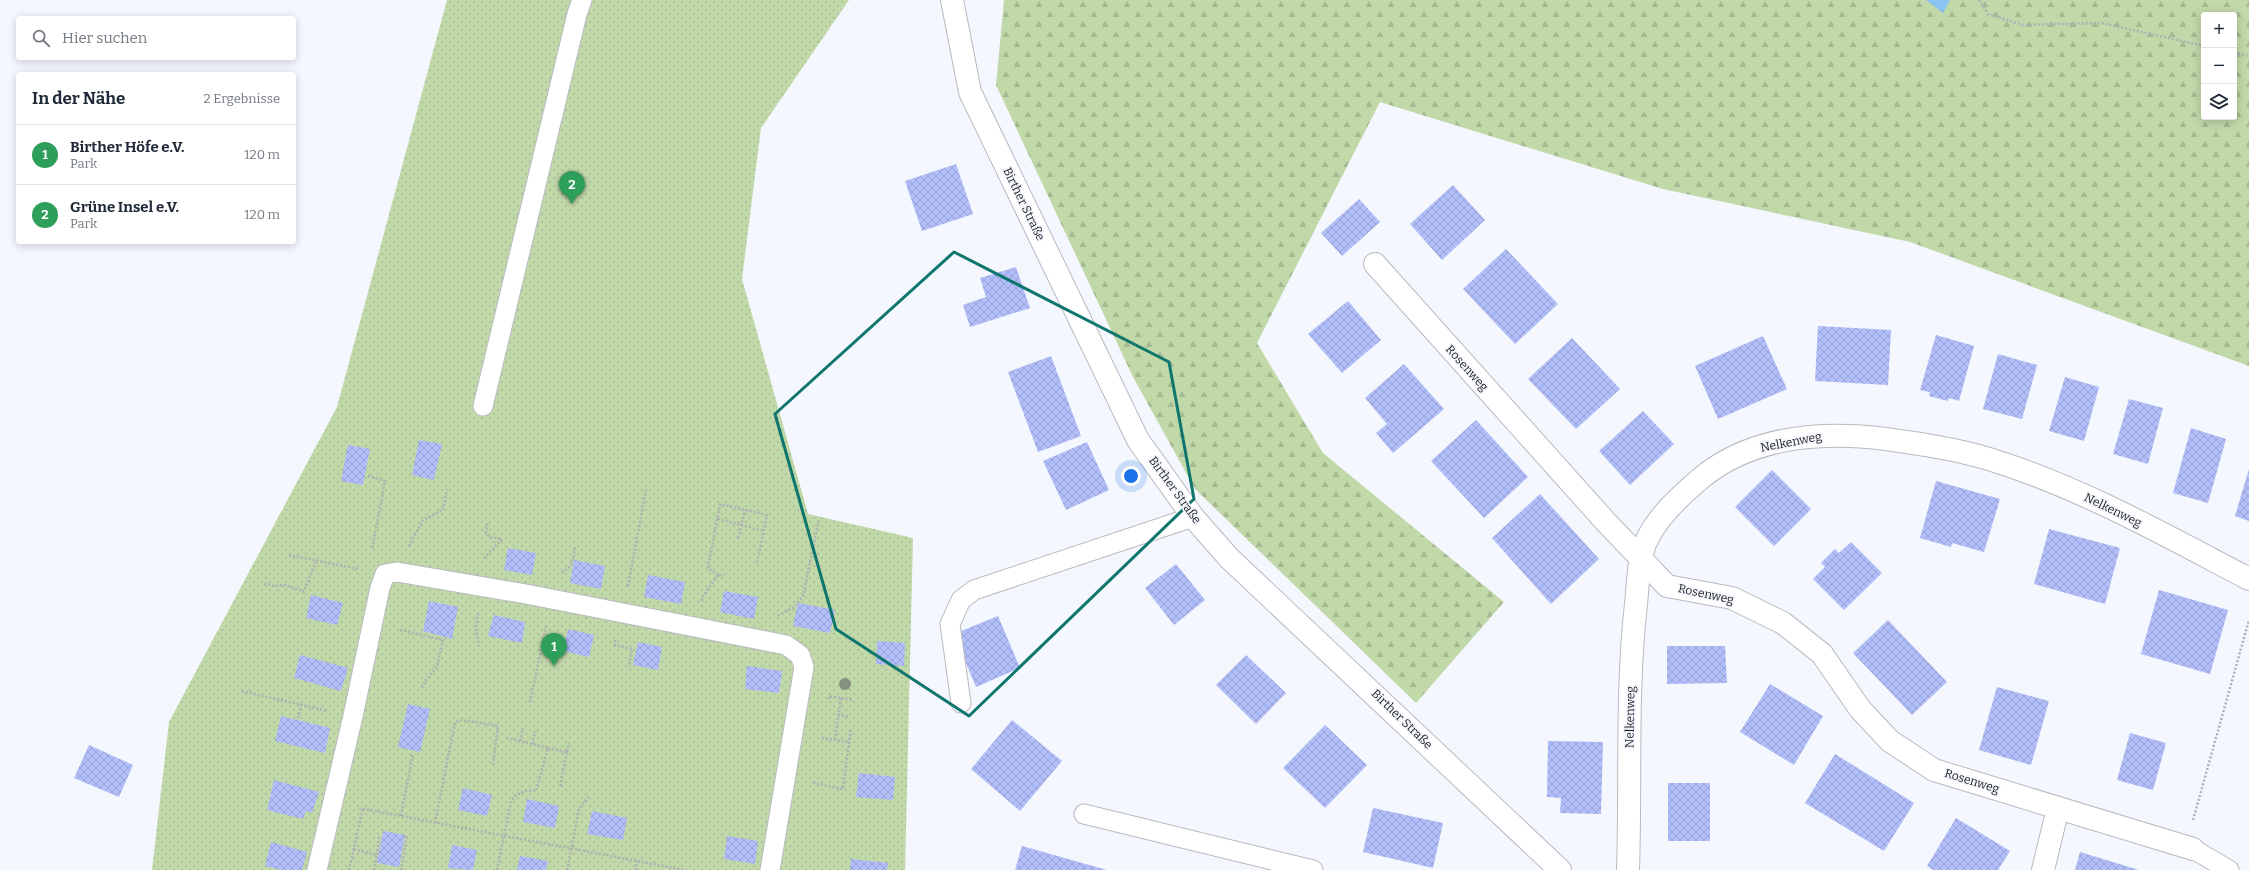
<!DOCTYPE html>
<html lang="de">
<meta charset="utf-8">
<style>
:root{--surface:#fff;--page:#f2f2f3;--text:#1f2937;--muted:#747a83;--line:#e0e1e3;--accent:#ea580c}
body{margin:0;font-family:Bitter,serif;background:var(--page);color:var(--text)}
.controls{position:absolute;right:12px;top:12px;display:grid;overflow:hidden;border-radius:4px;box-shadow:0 2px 10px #0003}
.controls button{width:36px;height:36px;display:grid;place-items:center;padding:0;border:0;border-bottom:1px solid var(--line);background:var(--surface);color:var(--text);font:20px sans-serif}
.you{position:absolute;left:1131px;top:476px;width:14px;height:14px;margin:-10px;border:3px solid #fff;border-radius:50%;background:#1a73e8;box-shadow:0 0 0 6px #1a73e833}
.badge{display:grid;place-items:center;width:26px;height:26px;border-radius:50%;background:var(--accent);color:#fff;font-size:13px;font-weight:700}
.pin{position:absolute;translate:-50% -33px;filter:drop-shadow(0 1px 2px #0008)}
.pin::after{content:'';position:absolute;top:21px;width:14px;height:12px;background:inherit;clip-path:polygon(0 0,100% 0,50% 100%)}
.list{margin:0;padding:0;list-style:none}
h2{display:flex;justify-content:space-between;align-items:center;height:52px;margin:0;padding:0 16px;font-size:17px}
h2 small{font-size:13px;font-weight:400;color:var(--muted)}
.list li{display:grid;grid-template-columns:26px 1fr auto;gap:12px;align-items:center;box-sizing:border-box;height:60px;padding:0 16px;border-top:1px solid var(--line)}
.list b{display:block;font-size:15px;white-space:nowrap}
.list p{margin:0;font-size:13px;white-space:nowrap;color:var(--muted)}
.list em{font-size:13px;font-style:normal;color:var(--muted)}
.icon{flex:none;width:22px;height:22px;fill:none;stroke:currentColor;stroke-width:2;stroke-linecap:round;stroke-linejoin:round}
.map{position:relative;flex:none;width:2249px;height:870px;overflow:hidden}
.search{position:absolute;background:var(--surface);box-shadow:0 2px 10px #0003;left:16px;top:16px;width:280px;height:44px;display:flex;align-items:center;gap:10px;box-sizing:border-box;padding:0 14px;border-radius:4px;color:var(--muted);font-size:15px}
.panel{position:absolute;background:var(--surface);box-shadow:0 2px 10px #0003;left:16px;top:72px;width:280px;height:172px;border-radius:4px}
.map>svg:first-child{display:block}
</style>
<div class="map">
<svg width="2249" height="870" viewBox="0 0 2249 870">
<defs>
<pattern id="forest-firs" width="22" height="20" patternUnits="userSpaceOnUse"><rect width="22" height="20" fill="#c1d8a9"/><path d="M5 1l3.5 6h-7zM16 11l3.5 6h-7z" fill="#a5b991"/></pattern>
<pattern id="garden-dots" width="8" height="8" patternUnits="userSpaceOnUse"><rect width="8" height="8" fill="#c1d8a9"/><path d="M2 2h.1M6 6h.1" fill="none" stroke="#a5b991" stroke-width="1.8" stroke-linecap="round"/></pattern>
<pattern id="water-ripples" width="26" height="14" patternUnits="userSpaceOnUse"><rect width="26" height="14" fill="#8dc5f2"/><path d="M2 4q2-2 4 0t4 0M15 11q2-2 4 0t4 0" fill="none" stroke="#79a9cf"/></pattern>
<pattern id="building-cross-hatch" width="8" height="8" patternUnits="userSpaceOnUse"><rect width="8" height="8" fill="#b1befa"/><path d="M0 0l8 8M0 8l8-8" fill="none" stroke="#98a3d6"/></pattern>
</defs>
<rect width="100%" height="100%" fill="#f5f7fe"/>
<path fill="url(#forest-firs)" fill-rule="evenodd" d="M1004 0H2249V366L1910 242 1663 189 1380 102 1257 343 1323 453 1504 602 1416 703 1195 489 1133 377 996 85ZM2204 15H2234V117H2204Z"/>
<path fill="url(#garden-dots)" d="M447 0H849L761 128 742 279 808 514 913 538 905 870H152L169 722 337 407Z"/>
<path fill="url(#water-ripples)" d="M1926 0H1950L1943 13Z"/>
<path fill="url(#building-cross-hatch)" d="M956 164 973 214 922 231 905 181Z
M1453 185 1485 220 1442 260 1410 224Z
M1359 199 1380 222 1342 256 1321 233Z
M1506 249 1558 304 1515 344 1463 289Z
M1016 267 1030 308 970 327 963 305 986 297 980 278Z
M1348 301 1381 340 1342 373 1308 334Z
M1818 326 1891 330 1888 385 1815 381Z
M1936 335 1974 346 1959 401 1949 398 1948 401 1929 396 1930 392 1920 390Z
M1763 336 1787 389 1718 419 1695 366Z
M1572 338 1620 389 1576 429 1528 379Z
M1998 354 2037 365 2022 419 1983 409Z
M1051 356 1081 436 1038 452 1008 372Z
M1404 364 1444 409 1393 453 1376 433 1387 424 1365 398Z
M2065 377 2099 387 2084 441 2049 431Z
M2129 399 2163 408 2148 464 2113 454Z
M1643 411 1674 444 1630 485 1599 451Z
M1476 420 1528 477 1484 518 1431 461Z
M2191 428 2226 439 2208 503 2173 493Z
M419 440 442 444 434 480 412 475Z
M1087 442 1109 490 1066 510 1043 461Z
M348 445 370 449 363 485 341 481Z
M2249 469V521L2235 516Z
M1772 470 1811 509 1774 546 1735 507Z
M1936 481 2000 499 1984 552 1952 543 1951 547 1920 538Z
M1540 494 1599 559 1551 604 1492 538Z
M2049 529 2120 548 2105 604 2034 584Z
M1851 542 1882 573 1844 610 1813 579 1825 567 1821 563 1835 549 1839 553Z
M508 548 536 553 532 575 504 570Z
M574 560 605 566 601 589 570 583Z
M1176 564 1205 600 1174 625 1145 588Z
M648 575 685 582 681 604 644 597Z
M2159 590 2228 610 2210 674 2141 654Z
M724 591 758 597 754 619 720 612Z
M311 595 343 603 337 625 306 618Z
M429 601 458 607 452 639 423 631Z
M798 603 835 610 830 633 793 626Z
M494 615 525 622 522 643 488 636Z
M998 616 1020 668 976 687 954 634Z
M1888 620 1947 682 1912 715 1853 653Z
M568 629 594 635 589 657 563 651Z
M877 641 905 643 904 666 876 664Z
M638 642 662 647 658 670 633 665Z
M1667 646H1725L1727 683 1667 684Z
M300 655 348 668 341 691 294 678Z
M1246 655 1286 693 1256 724 1216 685Z
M747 666 782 671 779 693 745 689Z
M1770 684 1823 716 1794 765 1740 732Z
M1997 687 2049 701 2031 765 1979 750Z
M408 704 430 709 420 752 398 747Z
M281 716 330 728 325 753 275 741Z
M1012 720 1062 761 1020 811 971 769Z
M1325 725 1367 765 1325 808 1283 768Z
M2130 733 2166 743 2153 790 2117 780Z
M1548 741 1603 742 1601 814 1560 813 1561 798 1547 797Z
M89 745 133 765 119 797 74 778Z
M1835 754 1914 803 1884 851 1805 803Z
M859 773 895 777 893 800 856 797Z
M274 780 319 792 312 813 306 811 303 819 267 810Z
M1668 783H1710V841H1668Z
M463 788 492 795 487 816 458 810Z
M527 799 559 806 555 828 523 822Z
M1373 808 1443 823 1433 868 1363 852Z
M592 811 627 818 623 840 587 834Z
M1956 818 2010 851 1998 870H1933L1927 866Z
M383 831 405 835 399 867 377 863Z
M727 836 758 841 755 864 724 859Z
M271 842 307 852 302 870H281L265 866Z
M452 845 477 850 473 870 448 868Z
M1022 846 1107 870H1015Z
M2080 852 2139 870H2075Z
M520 856 548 861 546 870H517Z
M851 859 888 863 887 870H850Z"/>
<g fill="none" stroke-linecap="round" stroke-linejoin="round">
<defs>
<path id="lane" d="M483 406 577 14 582 0
M961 703 950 624 961 600 974 590 1193 517
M1084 814 1313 870
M2193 849 2229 870
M317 870 353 716 380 588 385 574 397 572 526 594 786 645 800 655 804 667 770 870"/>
<path id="street" d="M952 0 970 92 1138 440 1193 517 1229 558 1560 870
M1375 264 1605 521 1667 586 1732 598 1783 623 1822 654 1860 709 1890 741 1934 770 2193 849
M1628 870C1631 781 1626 692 1636 604 1638 584 1638 563 1645 544 1655 519 1679 497 1700 479 1751 436 1821 431 1886 439 1921 444 1956 449 1989 459 2080 487 2165 535 2249 579
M2043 870 2058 808"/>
</defs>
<use href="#lane" stroke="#b8bac0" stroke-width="21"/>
<use href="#street" stroke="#b8bac0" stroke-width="24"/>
<path stroke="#aeb0b5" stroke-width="2.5" stroke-dasharray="2 2" stroke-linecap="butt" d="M1979 0 1988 14 2023 25 2102 23 2204 46
M2234 52 2249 56
M368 476 385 481 372 550
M718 519 764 531
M738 538 745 510
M409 546 423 520 443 510 447 489
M289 555 358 569
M484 558 502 539 489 537 486 532 488 522
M562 573 571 565 576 546
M718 575 708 568 720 504 767 515 757 563
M264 584 275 586 284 585 304 591
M628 586 646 490
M303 593 316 562
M702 601 703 596 718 575 724 576
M478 613 476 629 479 646
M778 616 794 607 803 597 819 519
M400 630 443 640 437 667 426 679 422 688
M615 640V645L632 649 629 667
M242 691 327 711
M829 699V696L853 700
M530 702 546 626
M838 715 850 717
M298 718 301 705
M822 738 849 742
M835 740 841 697
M520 741 523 728
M532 744 536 730
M548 748 567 752 560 786
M567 752 569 743
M813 783 843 789 851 728
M359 808 684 870
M401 816 413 753
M2193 820 2249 620
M435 823 455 722 462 720 498 726 493 765
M354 849 377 855 379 837
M349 870 363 808
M374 870 377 855
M401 870 407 835
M497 870 511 801C517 793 526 789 536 791L548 748 507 738
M567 870 579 809 589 795
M636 870 637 861"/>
<use href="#lane" stroke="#fff" stroke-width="19"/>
<use href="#street" stroke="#fff" stroke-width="22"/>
</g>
<circle fill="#86917d" cx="845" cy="684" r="6"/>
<path fill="none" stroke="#0f766e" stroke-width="3" stroke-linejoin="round" d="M954 252 1169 362 1194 499 969 716 836 629 775 414Z"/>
<g text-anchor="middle" stroke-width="3.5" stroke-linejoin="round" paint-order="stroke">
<g font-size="12" fill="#1e1f21" stroke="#f5f7fe">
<text transform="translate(1024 204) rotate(64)" y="4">Birther Straße</text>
<text transform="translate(1467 368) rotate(48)" y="4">Rosenweg</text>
<text transform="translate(1791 442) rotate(-11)" y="4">Nelkenweg</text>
<text transform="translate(1175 490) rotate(54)" y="4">Birther Straße</text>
<text transform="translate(2113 510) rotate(26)" y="4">Nelkenweg</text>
<text transform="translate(1706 594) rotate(12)" y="4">Rosenweg</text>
<text transform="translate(1630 717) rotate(-89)" y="4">Nelkenweg</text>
<text transform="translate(1402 719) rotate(44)" y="4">Birther Straße</text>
<text transform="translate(1972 781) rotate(17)" y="4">Rosenweg</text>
</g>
</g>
</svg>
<div class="controls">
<button>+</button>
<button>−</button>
<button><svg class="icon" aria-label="layers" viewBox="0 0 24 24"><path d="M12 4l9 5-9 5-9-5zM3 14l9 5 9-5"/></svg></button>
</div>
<div class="you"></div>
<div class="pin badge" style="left:554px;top:666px;background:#2e9e5b">1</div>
<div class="pin badge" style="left:572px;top:204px;background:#2e9e5b">2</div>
<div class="search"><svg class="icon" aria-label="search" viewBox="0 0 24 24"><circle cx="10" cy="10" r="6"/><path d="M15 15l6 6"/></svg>Hier suchen</div>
<section class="panel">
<h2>In der Nähe<small>2 Ergebnisse</small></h2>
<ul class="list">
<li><span class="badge" style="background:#2e9e5b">1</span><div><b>Birther Höfe e.V.</b><p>Park</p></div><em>120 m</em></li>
<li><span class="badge" style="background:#2e9e5b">2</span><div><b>Grüne Insel e.V.</b><p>Park</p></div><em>120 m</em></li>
</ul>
</section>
</div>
